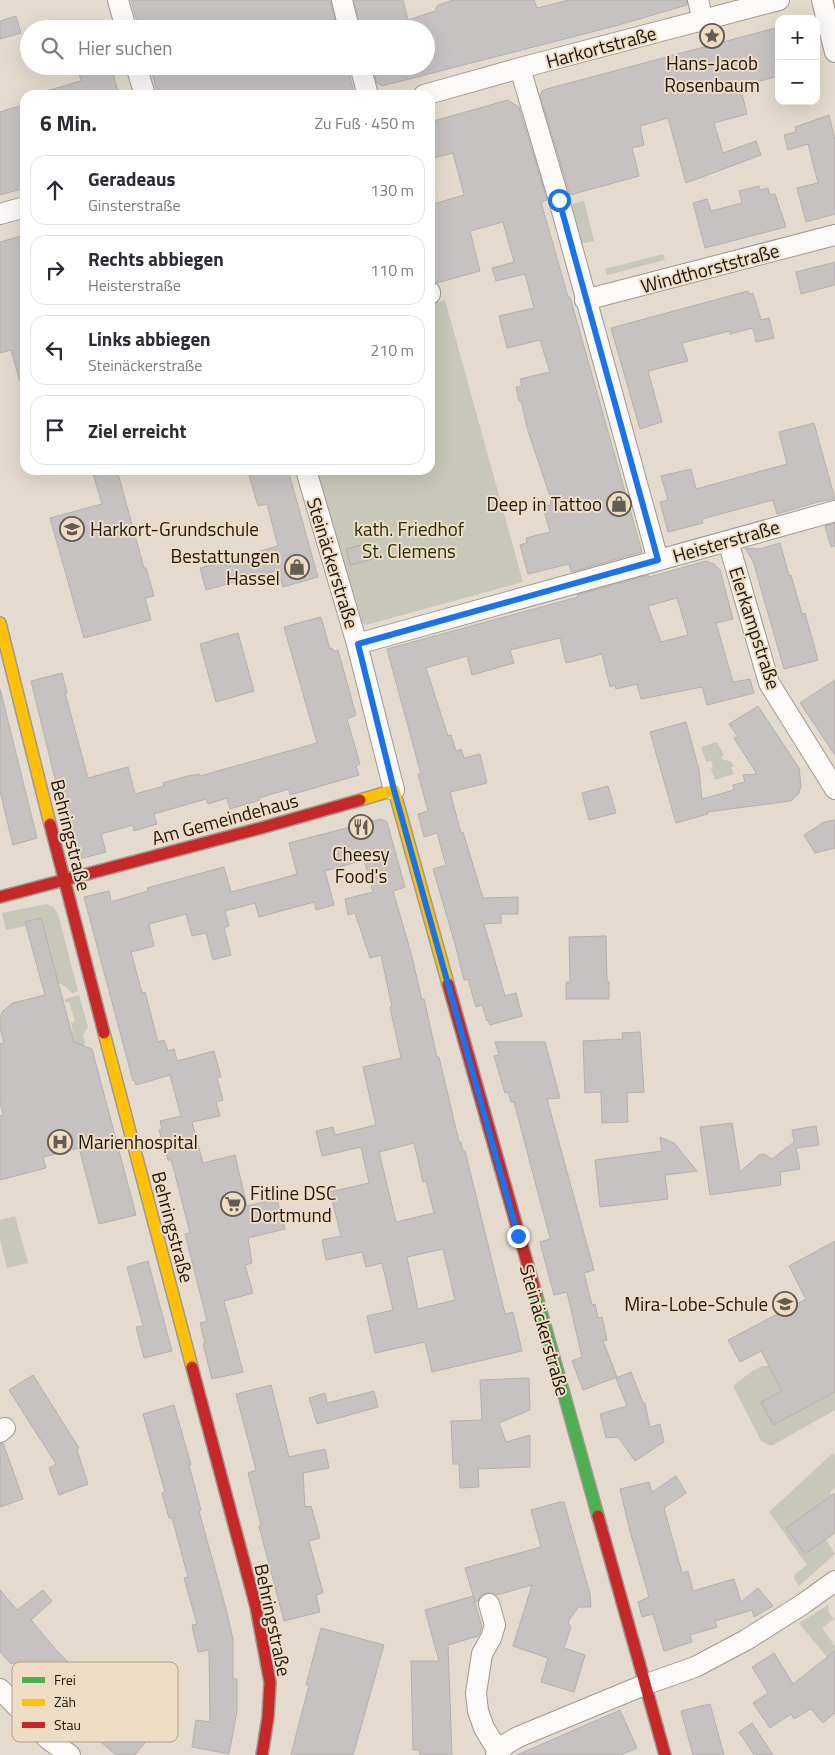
<!DOCTYPE html>
<html lang="de">
<meta charset="utf-8">
<style>
:root{--surface:#fff;--page:#f7f7f7;--text:#2b2b33;--muted:#7c7c81;--line:#e1e1e2}
body{margin:0;font-family:"Titillium Web",sans-serif;background:var(--page);color:var(--text)}
.controls{position:absolute;right:15px;top:15px;display:grid;overflow:hidden;border-radius:10px;box-shadow:0 5px 20px #0002}
.controls button{width:45px;height:45px;display:grid;place-items:center;padding:0;border:0;border-bottom:1px solid var(--line);background:var(--surface);color:var(--text);font:25px sans-serif}
.stop{position:absolute;width:15px;height:15px;margin:-11px;border:4px solid #1a73e8;border-radius:50%;background:#fff}
.stop.end{background:#1a73e8;border-color:#fff;box-shadow:0 1px 5px #0008}
.list{margin:0;padding:0;list-style:none}
h2{display:flex;justify-content:space-between;align-items:center;height:65px;margin:0;padding:0 20px;font-size:21px}
h2 small{font-size:16px;font-weight:400;color:var(--muted)}
.list li{display:grid;grid-template-columns:32px 1fr auto;gap:15px;align-items:center;box-sizing:border-box;height:70px;margin:0 10px 10px;padding:0 10px;border:1px solid var(--line);border-radius:15px}
.list b{display:block;font-size:19px;white-space:nowrap}
.list p{margin:0;font-size:16px;white-space:nowrap;color:var(--muted)}
.list em{font-size:16px;font-style:normal;color:var(--muted)}
.icon{flex:none;width:28px;height:28px;fill:none;stroke:currentColor;stroke-width:2;stroke-linecap:round;stroke-linejoin:round}
.map{position:relative;flex:none;width:835px;height:1755px;overflow:hidden}
.search{position:absolute;background:var(--surface);box-shadow:0 5px 20px #0002;left:20px;top:20px;width:415px;height:55px;display:flex;align-items:center;gap:12px;box-sizing:border-box;padding:0 18px;border-radius:28px;color:var(--muted);font-size:19px}
.panel{position:absolute;background:var(--surface);box-shadow:0 5px 20px #0002;left:20px;top:90px;width:415px;height:385px;border-radius:15px}
.map>svg:first-child{display:block}
</style>
<div class="map">
<svg width="835" height="1755" viewBox="0 0 835 1755">
<rect width="100%" height="100%" fill="#e4dbce"/>
<path fill="#c7c8b9" d="M584 201 594 241 581 244 571 204Z
M663 254 665 260 607 275 605 269Z
M445 300 523 582 366 625 361 623C345 572 332 521 317 470H430V305Z
M717 742 724 755 721 758 724 760 730 761 734 766 731 768 734 774 715 780 711 769 713 766 711 761 706 762 701 747Z
M46 904 53 907 58 914 78 991 72 993 65 986 56 982 55 971 41 918 25 922 26 926 6 930 2 913Z
M79 995 88 1027 83 1034 85 1043 80 1054 68 1033 73 1031 71 1023 75 1021 69 1002H65V999Z
M15 1216 28 1263 7 1268 0 1240V1220Z
M762 1366H769L782 1391 773 1425 835 1392V1410L773 1445H769L761 1441 733 1386 752 1371Z
M833 1453 835 1457V1488L830 1492 832 1495 786 1528 805 1554 826 1539 835 1554 799 1586 794 1578 795 1574 807 1565 769 1512Z
M828 1605 829 1613 834 1619 822 1628 835 1646V1667L799 1623Z"/>
<path fill="#c7c2c2" stroke="#b4b0af" fill-rule="evenodd" d="M131 0H330L337 29H139Z
M354 0H403L408 20 435 11 438 5 453 0H534L537 8 569 0H686L687 5 615 26 382 86 377 83 372 66H426V29H361Z
M16 16 21 33 0 39V21Z
M779 27V76L740 86 747 114 714 123 723 153 756 141 761 155 686 183 668 118 640 126 644 145 632 148 639 176 570 195 540 95 543 90Z
M77 66H111L119 95H47L46 91 81 81Z
M150 66H347L354 92 345 95H158Z
M508 100 519 107 547 200 541 202 568 297H570L642 552 571 572 569 564 528 574 520 545 527 543 526 538 550 532 543 507 551 505 550 496 528 431 521 401H519L516 387 522 386 520 379 550 372 540 340 507 348 499 316 534 308 525 274 496 281 492 268 514 262 503 222 470 231 480 271 437 283 432 280 430 275V205L464 195 453 153 430 159V122Z
M25 104V188L0 195V112Z
M829 115 835 140V214L806 222 797 188 818 183 808 144 788 150 784 135 796 132 795 127Z
M759 186 760 190 768 188 770 195 775 194 786 227 705 248 693 203 707 199 711 211 742 203 739 191Z
M25 235V381L20 382 11 350 0 353V242Z
M835 262V285L801 294 796 272Z
M748 291 749 294 753 293 761 320 769 318 774 338 756 342 753 328 730 334V331L682 343 688 361 648 371 662 422 640 429 611 328Z
M814 423 835 499 818 502 777 514 773 500 702 519 703 523 668 532 660 502 668 500 661 476 691 469 696 489 787 464 779 432Z
M92 470H117L144 568H146L154 596 145 598 151 620 84 638 50 518 102 504Z
M257 470H288L318 577 283 587 278 570 206 590 200 568 278 546 267 504 258 506 248 472Z
M835 523V546L831 547 825 526Z
M369 543 373 559 350 565 346 549Z
M780 543 789 576 791 575 802 614 805 613 818 660 784 669 753 561 745 548 759 549Z
M706 561 714 564 720 570 733 619 716 623 733 682 750 679 754 693 707 705 702 687 641 699 637 684 616 689 615 685 610 687 602 654 566 663 560 638 510 650 514 663 472 675 467 656 426 668 448 736 451 735 456 751 461 749 464 758 480 754 487 783 450 792 461 833 463 832 483 898 518 897V914H501V923L484 924 505 996 516 993 522 1016 490 1025 488 1020 487 1021 482 1005 476 1007 468 979 464 980 455 944 433 869 446 865 437 833 424 837 418 814 428 811 418 774H421L387 649 578 597 577 595 648 575 649 577ZM677 598 688 635 661 642 648 606Z
M321 617 330 649 332 648 333 651 338 650 356 715 347 719 360 764 356 766 359 775 290 795 289 789 259 798 260 800 230 809 227 798 208 804 206 799 154 814 157 824 134 831 133 825 101 834 106 852 75 860 31 681 62 673 67 693H65L88 778 128 767 135 794 164 786 163 783 188 776 199 774 200 776 317 743 284 627Z
M238 633 254 691 216 702 200 644Z
M835 680V755L800 703Z
M0 689 37 838 13 845 0 791Z
M758 706 799 768 801 786 799 793 791 801 707 812 708 814 676 823 650 732 686 722 699 770 702 799 734 790 733 785 745 782 743 775 757 774 734 738 738 737 729 724Z
M608 786 616 813 589 820 582 793Z
M381 819 387 822 405 887 393 891 411 953 422 1000 424 999 437 1057H439L459 1142H461L463 1152 465 1151 505 1314 513 1312 522 1351 432 1372 425 1342 375 1353 367 1316 393 1310 382 1263 366 1267 362 1252 326 1260 322 1240 341 1236 330 1192 369 1183 361 1147 322 1156 316 1131 333 1127 335 1135 376 1125 363 1067 401 1058 390 1007H392L381 955 370 958 355 913 348 915 345 899 373 892 364 860 325 871 334 905 316 910 314 902 259 917 255 903 225 911 229 926 224 928 231 955 213 960 206 933 192 936 186 914 149 924 154 946 131 952 142 993 145 992 158 1042 164 1040 168 1051 174 1049 177 1061 214 1051 221 1077 217 1078 223 1100 216 1102 220 1116 192 1122 203 1163 235 1155 247 1206 277 1199 285 1229 248 1238 252 1263 245 1265 253 1293 224 1301 243 1372 212 1379 203 1344 205 1343 200 1323 207 1321 185 1234 190 1233 174 1170 171 1160H168L159 1130 162 1129 160 1121 181 1116 170 1075 136 1085 134 1080 133 1081 84 897 109 891 111 902 148 891 147 888 224 867 231 892 273 881 297 874 289 843ZM414 1143 423 1182 426 1181 434 1213 396 1222 379 1152ZM443 1249 455 1300 418 1309 407 1257Z
M835 820V848L815 853 804 835 824 822Z
M41 918 74 1042 92 1049 136 1215 99 1224 79 1148 43 1157 46 1168 0 1180V1116L3 1115 0 1102V1044L4 1043 0 1028V1017L3 1011 13 1003 45 995 25 922Z
M606 936 607 982H609V999H566V982H570L569 937Z
M640 1032 644 1092 627 1093 628 1122 602 1123 601 1092 585 1093 583 1041 623 1039 622 1033Z
M495 1042H545L560 1098 547 1099 594 1270 584 1273 592 1305 595 1304 598 1318 602 1317 607 1340 603 1341 617 1377 583 1390 572 1361 582 1357 567 1292 554 1295 540 1242 550 1239 549 1234 514 1102H511L508 1092 505 1093 494 1056 499 1055Z
M732 1123 740 1172 759 1155 764 1154 772 1159 794 1142 792 1130 816 1126 819 1145 796 1148 800 1169 780 1172 781 1185 710 1195 700 1127Z
M660 1137 674 1143 697 1171 665 1175 668 1199 600 1207 595 1160 662 1151Z
M835 1241V1392L773 1425 761 1402 782 1391 769 1366 761 1351 740 1362 728 1340 806 1299 789 1266Z
M148 1261 172 1351 144 1358 136 1327 143 1326 127 1267Z
M631 1372 643 1403H645L650 1427 660 1424 664 1442 635 1461 618 1437 606 1438 600 1414 627 1406 616 1378Z
M33 1375 79 1448 77 1450 88 1484 59 1495 49 1468 56 1464 9 1390Z
M529 1378 530 1410 499 1423 506 1442 530 1435V1467L478 1469 479 1487 460 1488 459 1464H453L451 1421 482 1420 480 1380Z
M271 1385 289 1457 325 1449 329 1468 303 1473 305 1507 311 1506 320 1538 309 1541 323 1593 316 1595 320 1612 284 1621 259 1526 261 1525 248 1473 256 1470 236 1394Z
M374 1391 378 1407 317 1424 309 1398 325 1393 327 1403Z
M174 1405 191 1465H189L201 1510 199 1511 226 1609 233 1639V1679H237V1711L229 1754 192 1747 196 1720 210 1722 209 1650 198 1652 192 1625 197 1624 184 1578 188 1577 172 1518H169L162 1493 165 1492 143 1414Z
M3 1443 23 1499 0 1507V1444Z
M676 1476 686 1493 664 1508 682 1573 688 1571 693 1591 734 1579 741 1602 758 1588 773 1606 754 1617 752 1610 715 1621 717 1627 690 1635 692 1642 664 1651 653 1614 642 1617 638 1602 649 1597 630 1531 620 1489 649 1482 652 1492Z
M835 1493V1533L805 1554 786 1528Z
M560 1502H564L590 1594 591 1607H578L568 1622 571 1627 564 1648 585 1655 574 1692 541 1682 548 1658 513 1646 532 1585 497 1595 491 1592 485 1593 481 1595 478 1601 475 1602 465 1568 541 1547 531 1510Z
M0 1590 17 1610 43 1590 52 1601 31 1620 57 1651 84 1677 80 1681 115 1712 148 1739 135 1755H116L86 1729 84 1731 41 1692 12 1662 11 1664 0 1652Z
M473 1596 482 1627 480 1633 478 1636 448 1645 452 1755H420L419 1750H413L411 1661H439L425 1610Z
M321 1628 384 1645 353 1755H291L309 1685H306Z
M835 1651V1713L823 1723 811 1709 794 1719 791 1714 770 1728 753 1703 768 1693 752 1667 774 1653 793 1684Z
M710 1704 724 1755H693L681 1711Z
M620 1710 637 1748 621 1755H517Z
M752 1723 773 1755H754L739 1732Z"/>
<g fill="none" stroke-linecap="round" stroke-linejoin="round">
<defs>
<path id="street" d="M118 0 126 29
M342 0 349 29
M698 0 703 20
M822 0 835 52
M136 66 145 95
M360 66 368 95
M520 68 559 200 658 560
M424 95 520 68 779 0
M0 214 25 207
M430 292V294
M585 300 835 235
M306 470 357 644 394 790
M728 541 769 683 835 789
M357 644 835 511
M0 1432 5 1428
M489 1604 495 1625 491 1638 482 1654 476 1693 478 1711 484 1728 498 1751
M0 1689 48 1739 70 1755
M496 1755 506 1744 518 1737 644 1685 695 1667 746 1640 803 1604 835 1581"/>
<path id="fast" d="M536 1294 598 1516"/>
<path id="slow" d="M0 623 50 824
M360 800 394 790 448 984
M104 1033 192 1367"/>
<path id="jam" d="M50 824 104 1033
M0 897 261 828 360 800
M448 984 536 1294
M192 1367 256 1607 270 1682 268 1717 262 1755
M598 1516 665 1755"/>
</defs>
<use href="#street" stroke="#a0988f" stroke-width="22"/>
<use href="#fast" stroke="#a0988f" stroke-width="14"/>
<use href="#slow" stroke="#a0988f" stroke-width="14"/>
<use href="#jam" stroke="#a0988f" stroke-width="14"/>
<use href="#street" stroke="#fbfaf8" stroke-width="20"/>
<use href="#fast" stroke="#4caf50" stroke-width="11"/>
<use href="#slow" stroke="#ffc107" stroke-width="11"/>
<use href="#jam" stroke="#c62828" stroke-width="11"/>
</g>
<g fill="none" stroke-linecap="round" stroke-linejoin="round">
<path stroke="#1a73e8" stroke-width="6" d="M518 1236 394 790 358 644 658 560 559 200"/>
</g>
<defs>
<symbol id="sight-ring" viewBox="-11 -11 22 22"><circle r="9.5" fill="#eedcc4" stroke="#635c52" stroke-width="1.5"/><path d="M0-6L1.8-2.2L6-1.7L2.9 1.2L3.7 5.4L0 3.3L-3.7 5.4L-2.9 1.2L-6-1.7L-1.8-2.2Z" fill="#635c52"/></symbol>
<symbol id="shop-ring" viewBox="-11 -11 22 22"><circle r="9.5" fill="#eedcc4" stroke="#635c52" stroke-width="1.5"/><path d="M-5-2.5h2.3a2.7 3.5 0 0 1 5.4 0H5L5.5 6h-11ZM-1.5-2.5h3a1.5 2.3 0 0 0-3 0Z" fill="#635c52"/></symbol>
<symbol id="school-ring" viewBox="-11 -11 22 22"><circle r="9.5" fill="#eedcc4" stroke="#635c52" stroke-width="1.5"/><path d="M0-5L7-2L0 1L-7-2ZM-4 1L0 2.5L4 1V4Q0 6-4 4Z" fill="#635c52"/></symbol>
<symbol id="restaurant-ring" viewBox="-11 -11 22 22"><circle r="9.5" fill="#eedcc4" stroke="#635c52" stroke-width="1.5"/><path d="M-5-6h1v4h1v-4h1v4h1v-4h1v5L-1.5 .5V6h-2V.5L-5-1ZM5-6V6H3V1.5H1.5Q1.5-4 5-6Z" fill="#635c52"/></symbol>
<symbol id="hospital-ring" viewBox="-11 -11 22 22"><circle r="9.5" fill="#eedcc4" stroke="#635c52" stroke-width="1.5"/><path d="M-5-5h3v3.5h4V-5h3V5h-3V1.5h-4V5h-3Z" fill="#635c52"/></symbol>
<symbol id="supermarket-ring" viewBox="-11 -11 22 22"><circle r="9.5" fill="#eedcc4" stroke="#635c52" stroke-width="1.5"/><path d="M-6-5.5h2.5l.6 2H6L4.5 2H-2.5L-4.4-4H-6ZM-1.5 3.2a1.3 1.3 0 1 0 .1 0ZM3 3.2a1.3 1.3 0 1 0 .1 0Z" fill="#635c52"/></symbol>
</defs>
<g fill-rule="evenodd">
<use href="#sight-ring" x="698" y="22" width="28" height="28"/>
<use href="#shop-ring" x="605" y="490" width="28" height="28"/>
<use href="#school-ring" x="58" y="515" width="28" height="28"/>
<use href="#shop-ring" x="283" y="553" width="28" height="28"/>
<use href="#restaurant-ring" x="347" y="813" width="28" height="28"/>
<use href="#hospital-ring" x="46" y="1128" width="28" height="28"/>
<use href="#supermarket-ring" x="219" y="1190" width="28" height="28"/>
<use href="#school-ring" x="771" y="1290" width="28" height="28"/>
</g>
<g text-anchor="middle" stroke-width="4" stroke-linejoin="round" paint-order="stroke">
<g font-size="19" fill="#1e180f" stroke="#eedcc4">
<text transform="translate(601 47) rotate(-15)" y="7">Harkortstraße</text>
<text transform="translate(710 268) rotate(-15)" y="7">Windthorststraße</text>
<text transform="translate(726 541) rotate(-16)" y="7">Heisterstraße</text>
<text transform="translate(333 563) rotate(73)" y="7">Steinäckerstraße</text>
<text transform="translate(755 628) rotate(72)" y="7">Eierkampstraße</text>
<text transform="translate(225 819) rotate(-15)" y="7">Am Gemeindehaus</text>
<text transform="translate(71 835) rotate(76)" y="7">Behringstraße</text>
<text transform="translate(173 1227) rotate(75)" y="7">Behringstraße</text>
<text transform="translate(545 1330) rotate(74)" y="7">Steinäckerstraße</text>
<text transform="translate(273 1620) rotate(78)" y="7">Behringstraße</text>
</g>
<g font-size="19" fill="#1e180f" stroke="#eedcc4" text-anchor="end">
<text x="712" y="70" text-anchor="middle">Hans-Jacob<tspan x="712" dy="22">Rosenbaum</tspan></text>
<text x="602" y="511">Deep in Tattoo</text>
<text x="90" y="536" text-anchor="start">Harkort-Grundschule</text>
<text x="280" y="563">Bestattungen<tspan x="280" dy="22">Hassel</tspan></text>
<text x="361" y="861" text-anchor="middle">Cheesy<tspan x="361" dy="22">Food's</tspan></text>
<text x="78" y="1149" text-anchor="start">Marienhospital</text>
<text x="250" y="1200" text-anchor="start">Fitline DSC<tspan x="250" dy="22">Dortmund</tspan></text>
<text x="768" y="1311">Mira-Lobe-Schule</text>
</g>
<g font-size="19" fill="#1e2f01" stroke="#eedcc4">
<text x="409" y="536">kath. Friedhof<tspan x="409" dy="22">St. Clemens</tspan></text>
</g>
</g>
<rect x="12" y="1662" width="166" height="80" rx="8" fill="#eedcc4" stroke="#b0a18e" stroke-width="1"/>
<rect x="22" y="1677" width="23" height="6" fill="#4caf50"/>
<rect x="22" y="1699" width="23" height="7" fill="#ffc107"/>
<rect x="22" y="1722" width="23" height="6" fill="#c62828"/>
<g font-size="14" fill="#1e180f">
<text x="54" y="1685">Frei</text>
<text x="54" y="1707">Zäh</text>
<text x="54" y="1730">Stau</text>
</g>
</svg>
<div class="controls">
<button>+</button>
<button>−</button>
</div>
<div class="stop" style="left:559px;top:200px"></div>
<div class="stop end" style="left:518px;top:1236px"></div>
<div class="search"><svg class="icon" aria-label="search" viewBox="0 0 24 24"><circle cx="10" cy="10" r="6"/><path d="M15 15l6 6"/></svg>Hier suchen</div>
<section class="panel">
<h2>6 Min.<small>Zu Fuß · 450 m</small></h2>
<ul class="list">
<li><svg class="icon" aria-label="ahead" viewBox="0 0 24 24"><path d="M12 20V5M6 11l6-6 6 6"/></svg><div><b>Geradeaus</b><p>Ginsterstraße</p></div><em>130 m</em></li>
<li><svg class="icon" aria-label="right" viewBox="0 0 24 24"><path d="M7 20v-9h11M14 6l5 5-5 5"/></svg><div><b>Rechts abbiegen</b><p>Heisterstraße</p></div><em>110 m</em></li>
<li><svg class="icon" aria-label="left" viewBox="0 0 24 24"><path d="M17 20v-9H6M10 6l-5 5 5 5"/></svg><div><b>Links abbiegen</b><p>Steinäckerstraße</p></div><em>210 m</em></li>
<li><svg class="icon" aria-label="arrive" viewBox="0 0 24 24"><path d="M6 21V4h12l-3 4 3 4H6"/></svg><div><b>Ziel erreicht</b></div></li>
</ul>
</section>
</div>
